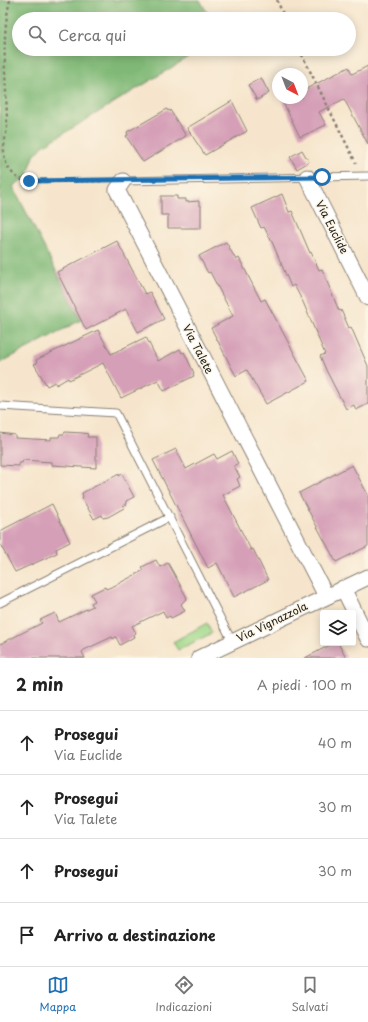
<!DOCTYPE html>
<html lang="it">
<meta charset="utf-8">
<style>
:root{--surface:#fff;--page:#f6f6f6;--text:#222;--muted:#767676;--line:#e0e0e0;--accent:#1f6fb2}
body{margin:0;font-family:"Playpen Sans",sans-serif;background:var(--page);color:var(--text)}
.controls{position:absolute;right:12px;bottom:12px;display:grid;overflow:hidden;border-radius:4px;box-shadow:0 2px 10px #0003}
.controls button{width:36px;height:36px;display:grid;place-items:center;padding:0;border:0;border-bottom:1px solid var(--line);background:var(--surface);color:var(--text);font:20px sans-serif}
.compass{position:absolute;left:272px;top:68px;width:36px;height:36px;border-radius:50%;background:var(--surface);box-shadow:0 2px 10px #0003;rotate:138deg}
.stop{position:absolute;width:12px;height:12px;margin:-9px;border:3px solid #1f6fb2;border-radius:50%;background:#fff}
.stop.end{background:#1f6fb2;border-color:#fff;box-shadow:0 1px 4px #0008}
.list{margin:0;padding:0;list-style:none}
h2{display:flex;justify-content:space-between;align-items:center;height:52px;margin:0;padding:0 16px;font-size:17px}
h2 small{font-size:13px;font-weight:400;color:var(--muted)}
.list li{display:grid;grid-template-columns:26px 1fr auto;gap:12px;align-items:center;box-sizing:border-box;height:64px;padding:0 16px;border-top:1px solid var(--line)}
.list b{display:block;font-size:15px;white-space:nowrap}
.list p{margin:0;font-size:13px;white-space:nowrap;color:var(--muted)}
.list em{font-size:13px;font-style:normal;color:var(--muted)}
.icon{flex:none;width:22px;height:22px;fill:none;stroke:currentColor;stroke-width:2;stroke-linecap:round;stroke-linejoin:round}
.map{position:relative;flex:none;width:368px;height:658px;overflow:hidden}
.search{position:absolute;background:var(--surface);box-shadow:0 2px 10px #0003;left:12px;right:12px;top:12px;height:44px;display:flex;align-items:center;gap:10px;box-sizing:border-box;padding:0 14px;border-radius:22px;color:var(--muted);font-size:15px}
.sheet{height:308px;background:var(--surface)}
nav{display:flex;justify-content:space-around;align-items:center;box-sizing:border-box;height:56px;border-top:1px solid var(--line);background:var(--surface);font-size:11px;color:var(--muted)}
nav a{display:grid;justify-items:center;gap:2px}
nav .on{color:var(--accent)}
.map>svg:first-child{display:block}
</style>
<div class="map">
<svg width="368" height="658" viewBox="0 0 368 658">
<rect width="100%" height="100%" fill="#fcf5e5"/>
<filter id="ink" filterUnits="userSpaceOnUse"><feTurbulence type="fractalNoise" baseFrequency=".025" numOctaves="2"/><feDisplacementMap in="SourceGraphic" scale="8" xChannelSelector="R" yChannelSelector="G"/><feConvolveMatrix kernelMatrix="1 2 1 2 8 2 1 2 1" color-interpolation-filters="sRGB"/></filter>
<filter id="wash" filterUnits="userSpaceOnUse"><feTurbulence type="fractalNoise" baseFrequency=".012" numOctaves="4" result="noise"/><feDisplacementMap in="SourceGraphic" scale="16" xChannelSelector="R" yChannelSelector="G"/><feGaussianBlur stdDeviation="0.9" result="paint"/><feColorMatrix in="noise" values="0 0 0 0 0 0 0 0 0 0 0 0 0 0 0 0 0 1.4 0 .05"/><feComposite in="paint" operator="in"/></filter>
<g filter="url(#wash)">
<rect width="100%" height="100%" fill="#f6e5cc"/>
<path fill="#a1d98b" stroke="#5e7a54" d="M207 623 212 633 178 650 173 642Z"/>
<path fill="#80b977" stroke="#4e6a4a" d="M0 0H200L211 19H19V49H202L43 146 34 156 27 177 13 186 81 320 0 363Z"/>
<g id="blocks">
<path fill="#d59fb7" d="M368 66V144L344 99 319 112 326 125 300 137 281 98H302V91L349 67 352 74Z
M261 78 269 93 257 100 248 85Z
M232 101 247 131 205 155 187 128Z
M167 109 168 111 170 110 186 136 143 162 126 136 128 135 127 132Z
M302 150 309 162 297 169 290 157Z
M282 194 289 212 292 211 310 253 311 252 319 270 322 269 339 311 341 310 349 328 351 327 368 366V404L356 410 354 405 346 409 327 372 320 356 325 354 303 302 294 285 291 287 273 244 264 227 261 228 252 208Z
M161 196H177V199H186V202L199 201V205H201V228H168V215H161Z
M117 241 145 294 150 292 164 319 138 332 126 309 86 330 57 272Z
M226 242 236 260 239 258 261 301 265 299 309 381 266 404 247 370 236 376 211 328 233 316 210 272 208 273 199 256Z
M98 330 111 354 146 337 158 361 180 349 182 353 184 352 194 373 193 374 194 376 164 391 158 380 121 398 103 363 69 380 68 378 56 385 55 382 47 386 34 364 37 363 36 360Z
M65 432 83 433 88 434 87 437H96V468L52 465V462L23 460 22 463H19V466L0 465V433L15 435V438L51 440V437H59L60 434H64Z
M176 449 186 469 214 454 217 459 232 451 238 464 234 466 240 477 237 479 240 486 223 495 251 550 253 549 268 580 234 597 217 563 208 568 153 460Z
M352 465 368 495V546L336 562 299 493Z
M119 474V476L122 474 134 497 126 501 127 504 123 506 124 508 108 517 103 518 102 515 94 519 82 498 83 497 82 493Z
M52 504 70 542 56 549 57 553 15 572 0 544V531Z
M156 560 160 567 168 563 178 581 187 598 181 604 185 611 171 618 170 616 166 618 163 611 132 626 136 633 133 635 134 637 120 645 116 637 113 639 112 637 84 650 82 652 85 658H0V644L42 623 40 620 55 613 59 622 93 606 91 603 95 601 91 594 105 587 106 589 116 585 144 570 142 567Z
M334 643H338L346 658H305Z"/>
</g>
</g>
<g filter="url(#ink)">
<use href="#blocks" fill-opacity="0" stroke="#898074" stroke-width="1"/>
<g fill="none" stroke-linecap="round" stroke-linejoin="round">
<defs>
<path id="lane" d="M123 181 368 176
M0 406 116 413 232 641
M0 603 170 517"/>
<path id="street" d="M307 177 368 298
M123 181 117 190 326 596
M343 588 368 639
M199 658 368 577"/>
</defs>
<use href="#lane" stroke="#898074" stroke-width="9"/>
<use href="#street" stroke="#898074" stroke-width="17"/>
<path stroke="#898074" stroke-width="2.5" stroke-dasharray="3 3" stroke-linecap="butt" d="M10 0C0 42 7 83 7 126 6 137 2 149 5 159 7 169 15 178 25 181H104
M277 0 285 19
M299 49 356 163"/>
<use href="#lane" stroke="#fff" stroke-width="7"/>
<use href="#street" stroke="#fff" stroke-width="15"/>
</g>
</g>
<g fill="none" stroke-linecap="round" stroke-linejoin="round" filter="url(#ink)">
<path stroke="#1f6fb2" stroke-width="5" d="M29 181 322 177"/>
</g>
<g text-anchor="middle" stroke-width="3" stroke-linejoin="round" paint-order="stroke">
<g font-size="11" fill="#1c1c1c" stroke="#fcf5e5">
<text transform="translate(332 227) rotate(63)" y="4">Via Euclide</text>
<text transform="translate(198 349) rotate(63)" y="4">Via Talete</text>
<text transform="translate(272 622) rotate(-26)" y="4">Via Vignazzola</text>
</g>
</g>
</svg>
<div class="controls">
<button><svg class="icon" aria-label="layers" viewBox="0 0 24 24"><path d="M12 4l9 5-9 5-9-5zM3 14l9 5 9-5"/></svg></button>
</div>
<svg class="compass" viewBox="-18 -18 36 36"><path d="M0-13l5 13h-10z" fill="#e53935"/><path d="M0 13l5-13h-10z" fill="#767676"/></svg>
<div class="stop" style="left:322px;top:177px"></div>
<div class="stop end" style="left:29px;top:181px"></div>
<div class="search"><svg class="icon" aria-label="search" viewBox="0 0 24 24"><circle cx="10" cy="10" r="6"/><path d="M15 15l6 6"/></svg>Cerca qui</div>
</div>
<section class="sheet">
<h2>2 min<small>A piedi · 100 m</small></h2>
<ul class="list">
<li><svg class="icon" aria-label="ahead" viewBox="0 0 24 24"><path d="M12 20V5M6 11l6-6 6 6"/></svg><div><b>Prosegui</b><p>Via Euclide</p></div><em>40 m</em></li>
<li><svg class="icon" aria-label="ahead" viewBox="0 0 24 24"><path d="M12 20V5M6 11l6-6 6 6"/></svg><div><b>Prosegui</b><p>Via Talete</p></div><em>30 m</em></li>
<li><svg class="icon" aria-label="ahead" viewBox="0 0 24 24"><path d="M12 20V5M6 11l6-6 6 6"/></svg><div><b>Prosegui</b></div><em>30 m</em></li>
<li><svg class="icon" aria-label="arrive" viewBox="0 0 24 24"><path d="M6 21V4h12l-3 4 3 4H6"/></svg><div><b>Arrivo a destinazione</b></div></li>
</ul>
</section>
<nav>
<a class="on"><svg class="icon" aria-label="map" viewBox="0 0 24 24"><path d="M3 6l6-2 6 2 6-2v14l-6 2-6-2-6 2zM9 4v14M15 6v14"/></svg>Mappa</a>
<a><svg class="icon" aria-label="directions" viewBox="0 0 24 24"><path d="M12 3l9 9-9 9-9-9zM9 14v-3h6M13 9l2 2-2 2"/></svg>Indicazioni</a>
<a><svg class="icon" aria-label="saved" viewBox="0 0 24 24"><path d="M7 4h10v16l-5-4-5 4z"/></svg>Salvati</a>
</nav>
